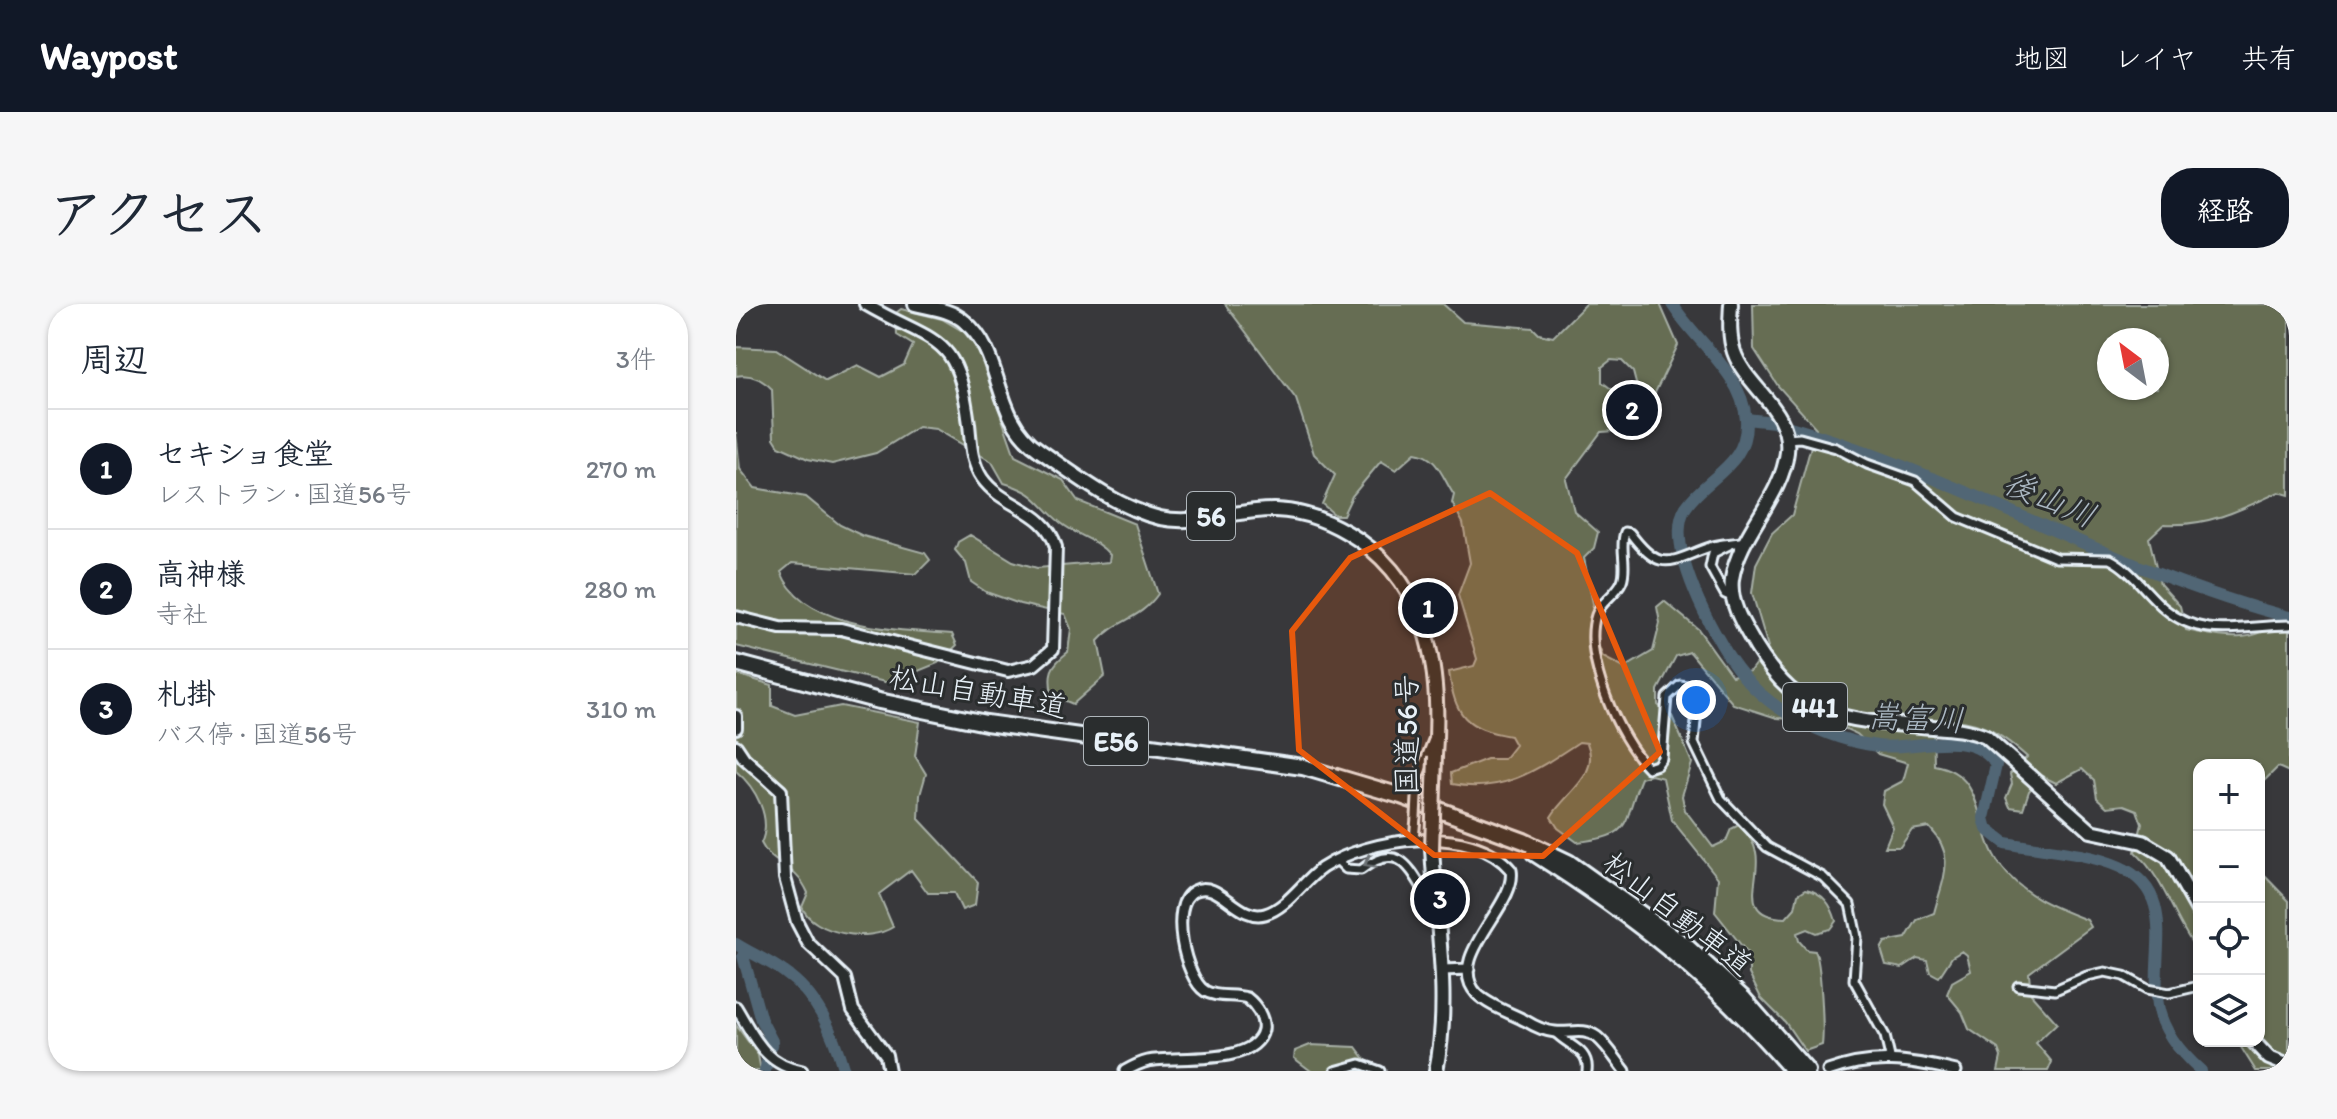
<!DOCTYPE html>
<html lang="ja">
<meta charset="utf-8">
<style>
:root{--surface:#fff;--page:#f6f6f7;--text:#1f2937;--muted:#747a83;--line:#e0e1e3;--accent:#111827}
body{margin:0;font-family:Itim,"Klee One",sans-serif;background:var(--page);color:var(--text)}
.controls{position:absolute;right:24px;bottom:24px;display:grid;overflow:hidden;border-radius:16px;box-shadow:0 2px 6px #0004}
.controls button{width:72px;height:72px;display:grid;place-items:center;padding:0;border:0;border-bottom:2px solid var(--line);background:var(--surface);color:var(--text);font:40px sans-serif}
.compass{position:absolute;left:1361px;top:24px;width:72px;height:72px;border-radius:50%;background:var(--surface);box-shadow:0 2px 6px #0004;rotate:328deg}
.you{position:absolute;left:960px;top:396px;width:28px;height:28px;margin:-20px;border:6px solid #fff;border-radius:50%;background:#1a73e8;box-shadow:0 0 0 12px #1a73e833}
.badge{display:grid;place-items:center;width:52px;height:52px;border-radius:50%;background:var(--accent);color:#fff;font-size:26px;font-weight:700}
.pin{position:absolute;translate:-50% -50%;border:4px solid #fff;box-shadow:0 2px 8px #0006}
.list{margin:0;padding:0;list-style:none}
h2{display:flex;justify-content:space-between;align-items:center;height:104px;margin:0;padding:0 32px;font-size:34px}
h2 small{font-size:26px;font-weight:400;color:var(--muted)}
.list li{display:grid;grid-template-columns:52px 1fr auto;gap:24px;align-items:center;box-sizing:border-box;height:120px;padding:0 32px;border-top:2px solid var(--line)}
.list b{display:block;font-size:30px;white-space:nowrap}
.list p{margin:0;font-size:26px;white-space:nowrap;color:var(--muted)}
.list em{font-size:26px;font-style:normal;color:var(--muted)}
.icon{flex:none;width:44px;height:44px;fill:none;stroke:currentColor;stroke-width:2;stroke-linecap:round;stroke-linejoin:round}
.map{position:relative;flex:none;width:1553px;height:767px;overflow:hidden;border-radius:32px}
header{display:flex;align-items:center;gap:48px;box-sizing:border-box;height:112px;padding:0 40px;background:var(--accent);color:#fff}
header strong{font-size:38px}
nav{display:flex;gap:44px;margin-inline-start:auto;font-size:28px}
.intro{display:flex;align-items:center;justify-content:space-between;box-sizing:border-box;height:192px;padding:0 48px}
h1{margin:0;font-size:56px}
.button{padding:20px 36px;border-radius:32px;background:var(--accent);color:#fff;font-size:28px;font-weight:700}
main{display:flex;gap:48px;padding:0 48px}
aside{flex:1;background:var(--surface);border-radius:32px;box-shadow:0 2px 6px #0004}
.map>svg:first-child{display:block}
</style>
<header>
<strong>Waypost</strong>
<nav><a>地図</a><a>レイヤ</a><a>共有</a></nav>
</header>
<div class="intro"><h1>アクセス</h1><a class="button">経路</a></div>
<main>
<aside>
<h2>周辺<small>3件</small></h2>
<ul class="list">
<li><span class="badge">1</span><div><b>セキショ食堂</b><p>レストラン · 国道56号</p></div><em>270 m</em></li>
<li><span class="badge">2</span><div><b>高神様</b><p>寺社</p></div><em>280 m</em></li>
<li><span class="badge">3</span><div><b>札掛</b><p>バス停 · 国道56号</p></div><em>310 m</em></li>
</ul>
</aside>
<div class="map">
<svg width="1553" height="767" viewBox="0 0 1553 767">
<rect width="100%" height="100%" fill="#38383b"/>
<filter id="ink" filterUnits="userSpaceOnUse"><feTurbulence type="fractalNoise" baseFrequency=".0125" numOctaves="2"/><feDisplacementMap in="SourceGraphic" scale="16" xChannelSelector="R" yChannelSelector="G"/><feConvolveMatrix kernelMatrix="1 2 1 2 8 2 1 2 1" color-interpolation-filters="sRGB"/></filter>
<g filter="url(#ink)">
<path fill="#666d53" stroke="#a7afa6" stroke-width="2" fill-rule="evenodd" d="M489 0H707L727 18 797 24 803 30 817 33 850 0H924L942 41 917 93 903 91 897 68 886 57 875 56 866 63V78L882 90 904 117 895 126 865 128 830 175 838 207 862 228 858 244 848 254 857 300 854 320 867 353 888 364 917 347 924 319 921 303 928 297 962 325 996 372 1014 367 1032 343 1016 289 1020 260 1036 229 1056 211 1080 124 1042 82 1018 45 1017 0H1553V191L1543 188C1505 206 1470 223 1428 220L1413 234 1424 280 1444 302 1450 326C1496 335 1511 340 1553 315V468L1542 463 1523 482V461H1463V649C1438 617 1430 576 1399 548L1406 520 1401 506 1388 501 1371 503 1361 494 1358 476 1346 465 1320 479 1306 472 1293 487 1287 505 1274 503 1270 494 1276 480 1274 470 1291 453C1261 426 1238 413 1197 416L1198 461C1251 470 1237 523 1264 561 1286 591 1317 603 1351 616L1355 623 1293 669 1295 690 1321 719 1300 739 1316 758 1312 767H1262L1265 753 1262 745 1233 725 1226 708 1211 690 1216 678 1235 667 1231 651 1226 647 1216 653 1203 673 1194 668 1191 656 1181 654 1166 664 1150 661 1145 645 1149 638 1170 634 1181 616 1198 609C1207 574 1221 552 1193 523L1176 526 1164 543H1149L1157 523 1146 500 1148 487 1167 477 1172 459 1142 450 1121 430 1093 417 1041 414 997 400 954 348 940 352 922 386V401L936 412 956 459 946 492 949 506 977 543 990 537 995 525 1003 521C1010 528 1018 538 1020 548 1026 575 999 613 1050 614L1059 604 1062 590 1070 585C1087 589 1095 600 1100 617L1094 625 1080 629 1071 625 1061 629 1063 637 1071 646 1079 647C1085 657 1088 726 1086 741L1069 747 1049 718 1025 694 1013 670V651L979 608 982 574 936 516 927 474 915 471 905 474C886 520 899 532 841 538L822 524 815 513C829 489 865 471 851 439L843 438C802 465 768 490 716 480L715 469 751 455H768L779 441 774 432C729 424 719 412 713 368L738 362 741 355 722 291 734 259 727 219 716 199 718 191C706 173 702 152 679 149L660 166 645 157 616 192 607 211H599L586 200 599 171 578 150 560 95ZM1373 36H1421V84H1373Z
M165 5 206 15 228 28 242 46 279 152 327 176 342 197 399 220 422 290C403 317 381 315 362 337L369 372 337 400 316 391C312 369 314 362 332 348L335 325 329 310 284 300 250 288 235 278 230 259 219 246 222 238 234 231 277 257 301 264 373 258 374 251C361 235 341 232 325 219 301 200 303 189 268 179L256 158 200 125 182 123 140 149 96 160 72 155 43 142 38 134 36 85C26 75 15 69 0 72V43L40 45 90 77 122 61 145 73 168 61 177 41 161 31 160 9Z
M0 128 4 165 19 184 70 193 104 221 127 232 189 249 194 256 180 270 56 259 45 268C68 325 163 326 216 330L221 341 202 359 153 379 0 342Z
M0 370 36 381V402L59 411 105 402 184 418 179 452 190 470 184 491 183 515 242 578 239 601 226 606 218 589H192L175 566 143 590 157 623C133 639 77 630 66 603L72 589C59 559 36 563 25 539 37 514 19 483 0 467Z
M1523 566 1553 597V767H1520L1501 737H1523Z
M0 721 22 751 25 767H0Z
M574 741 620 743 638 767H575L558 754 559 747Z"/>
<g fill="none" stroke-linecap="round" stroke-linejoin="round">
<path stroke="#516675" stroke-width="12" d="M936 0C959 37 1007 70 1010 116 1012 162 972 171 950 203 926 239 978 333 1001 364 1032 407 1090 435 1141 442 1179 447 1236 422 1260 461L1248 514 1251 525 1269 539C1306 546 1350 548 1384 563 1443 590 1414 650 1422 701 1426 726 1446 750 1465 767
M1010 115 1038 118
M1054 123C1226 173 1380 268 1553 313
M0 640C16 650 33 657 48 668 82 691 97 729 108 767
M10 646 7 652 25 716 36 737 29 767"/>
<defs>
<path id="minor" d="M1051 135 1064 134 1100 144 1131 160 1179 177 1221 213 1320 254 1374 255C1396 266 1410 289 1429 305 1467 337 1509 321 1553 321
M1009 237C998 240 987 239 977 242 934 256 926 272 894 229L889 228C883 244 892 261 886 277 880 291 865 297 860 311 846 353 883 435 912 464L921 461 926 454 931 393 944 381 951 382 962 395 958 439 985 495 1031 543 1087 573 1114 600 1121 633 1118 676 1149 732 1154 753
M993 241 977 249 974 263 989 290 996 293
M682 474 697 436
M678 536 680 513
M601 556 610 565 625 566C667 533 676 571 698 603
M1282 682 1319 686 1351 672 1369 668 1388 672 1411 685 1433 689 1463 682
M819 728C831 742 854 745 851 767
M599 767 624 760 644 767"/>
<path id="tertiary" d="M707 666 733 665
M0 703C18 733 29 761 66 767
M389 767C396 763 403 759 412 757 439 751 519 763 527 726 529 714 520 701 511 694 498 690 480 694 469 687 449 674 432 600 458 587 483 574 502 618 529 610 551 604 567 577 586 564 632 534 735 518 775 566 782 601 707 654 741 690 753 702 775 709 790 717 798 722 809 727 819 728 834 730 847 723 861 733 872 742 880 756 889 767
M1092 767C1138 750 1174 756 1220 767"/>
<path id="secondary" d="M0 313 44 324 105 325 272 367 298 361 317 345 320 243C310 205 267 204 246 174 235 158 235 138 233 120 221 27 201 42 129 0
M0 412V424
M0 442 8 454 45 487 49 574 61 618 72 639 109 674 117 706 150 751 153 767"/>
<path id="trunk" d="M179 0C196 4 216 6 229 18 269 51 255 113 303 146 339 171 381 204 424 214 461 222 501 205 539 206 569 207 598 219 623 236 695 286 705 371 699 452
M995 0C994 16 993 33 998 48 1010 83 1056 106 1051 148 1046 194 1003 229 996 275 993 300 1008 322 1020 343 1063 413 1107 417 1185 422 1208 424 1229 424 1250 433L1355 527 1407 538 1432 553 1463 608
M696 544C700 619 715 693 700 767
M1517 737 1533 754 1553 762"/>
<path id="motorway" d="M0 359 143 397 250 419 567 463 665 492 788 537 832 558 950 642 1008 695 1071 767
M798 549C898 612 980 677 1057 767"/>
</defs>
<use href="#minor" stroke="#e8f1f8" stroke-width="13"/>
<use href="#tertiary" stroke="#e8f1f8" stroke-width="15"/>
<use href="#secondary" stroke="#e8f1f8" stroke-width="16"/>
<use href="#trunk" stroke="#e8f1f8" stroke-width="18"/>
<use href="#motorway" stroke="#e8f1f8" stroke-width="20"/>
<use href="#minor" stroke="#2a2d2e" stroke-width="7"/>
<use href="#tertiary" stroke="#2a2d2e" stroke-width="9"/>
<use href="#secondary" stroke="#2a2d2e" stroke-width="10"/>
<use href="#trunk" stroke="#2a2d2e" stroke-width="12"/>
<use href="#motorway" stroke="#2a2d2e" stroke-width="14"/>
<defs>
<path id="minor-bridge" d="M680 513 682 474"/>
<path id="trunk-bridge" d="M696 544 699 452"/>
</defs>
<use href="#minor-bridge" stroke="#e8f1f8" stroke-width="13" stroke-linecap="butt"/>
<use href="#trunk-bridge" stroke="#e8f1f8" stroke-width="18" stroke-linecap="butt"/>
<use href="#minor-bridge" stroke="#2a2d2e" stroke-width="7"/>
<use href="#trunk-bridge" stroke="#2a2d2e" stroke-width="12"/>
</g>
<defs><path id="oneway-chevron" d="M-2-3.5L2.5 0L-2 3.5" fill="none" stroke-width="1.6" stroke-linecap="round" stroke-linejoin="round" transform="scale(2)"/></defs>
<use stroke="#6c7275" href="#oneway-chevron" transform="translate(633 559) rotate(150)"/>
</g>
<path fill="#e8590c" fill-opacity="0.2" stroke="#e8590c" stroke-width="6" stroke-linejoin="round" d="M754 189 841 249 924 448 807 552 698 551 563 446 556 327 614 254Z"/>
<g text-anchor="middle" stroke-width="6" stroke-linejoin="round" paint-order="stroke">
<g fill="#2a2d2e" stroke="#afb6bb" stroke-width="2">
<rect x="451" y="188" width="48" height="48" rx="6"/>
<rect x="1047" y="379" width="64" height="48" rx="6"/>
<rect x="348" y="413" width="64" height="48" rx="6"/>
</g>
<g font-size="28" font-weight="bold" fill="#e8f1f8">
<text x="475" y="222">56</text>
<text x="1079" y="413">441</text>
<text x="380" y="447">E56</text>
</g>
<g font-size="30" fill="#e8f1f8" stroke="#2a2d2e">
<text transform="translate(242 388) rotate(10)" y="10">松山自動車道</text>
<text transform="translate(671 431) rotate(-90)" y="10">国道56号</text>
<text transform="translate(942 610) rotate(38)" y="10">松山自動車道</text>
</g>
<g font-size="32" font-style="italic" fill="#acb9c4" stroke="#2a2d2e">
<text transform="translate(1314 195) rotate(23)" y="11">後山川</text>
<text transform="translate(1180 414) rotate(3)" y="11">嵩富川</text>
</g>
</g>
</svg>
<div class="controls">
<button>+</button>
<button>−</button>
<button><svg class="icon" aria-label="locate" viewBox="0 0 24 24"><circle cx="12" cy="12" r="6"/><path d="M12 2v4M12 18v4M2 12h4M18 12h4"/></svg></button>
<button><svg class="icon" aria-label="layers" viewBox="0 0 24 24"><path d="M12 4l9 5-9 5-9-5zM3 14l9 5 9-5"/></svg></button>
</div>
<svg class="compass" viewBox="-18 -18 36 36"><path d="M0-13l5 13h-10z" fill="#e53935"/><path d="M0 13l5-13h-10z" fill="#747a83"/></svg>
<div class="you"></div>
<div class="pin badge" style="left:692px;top:304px">1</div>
<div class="pin badge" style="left:896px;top:106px">2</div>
<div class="pin badge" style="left:704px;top:595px">3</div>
</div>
</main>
